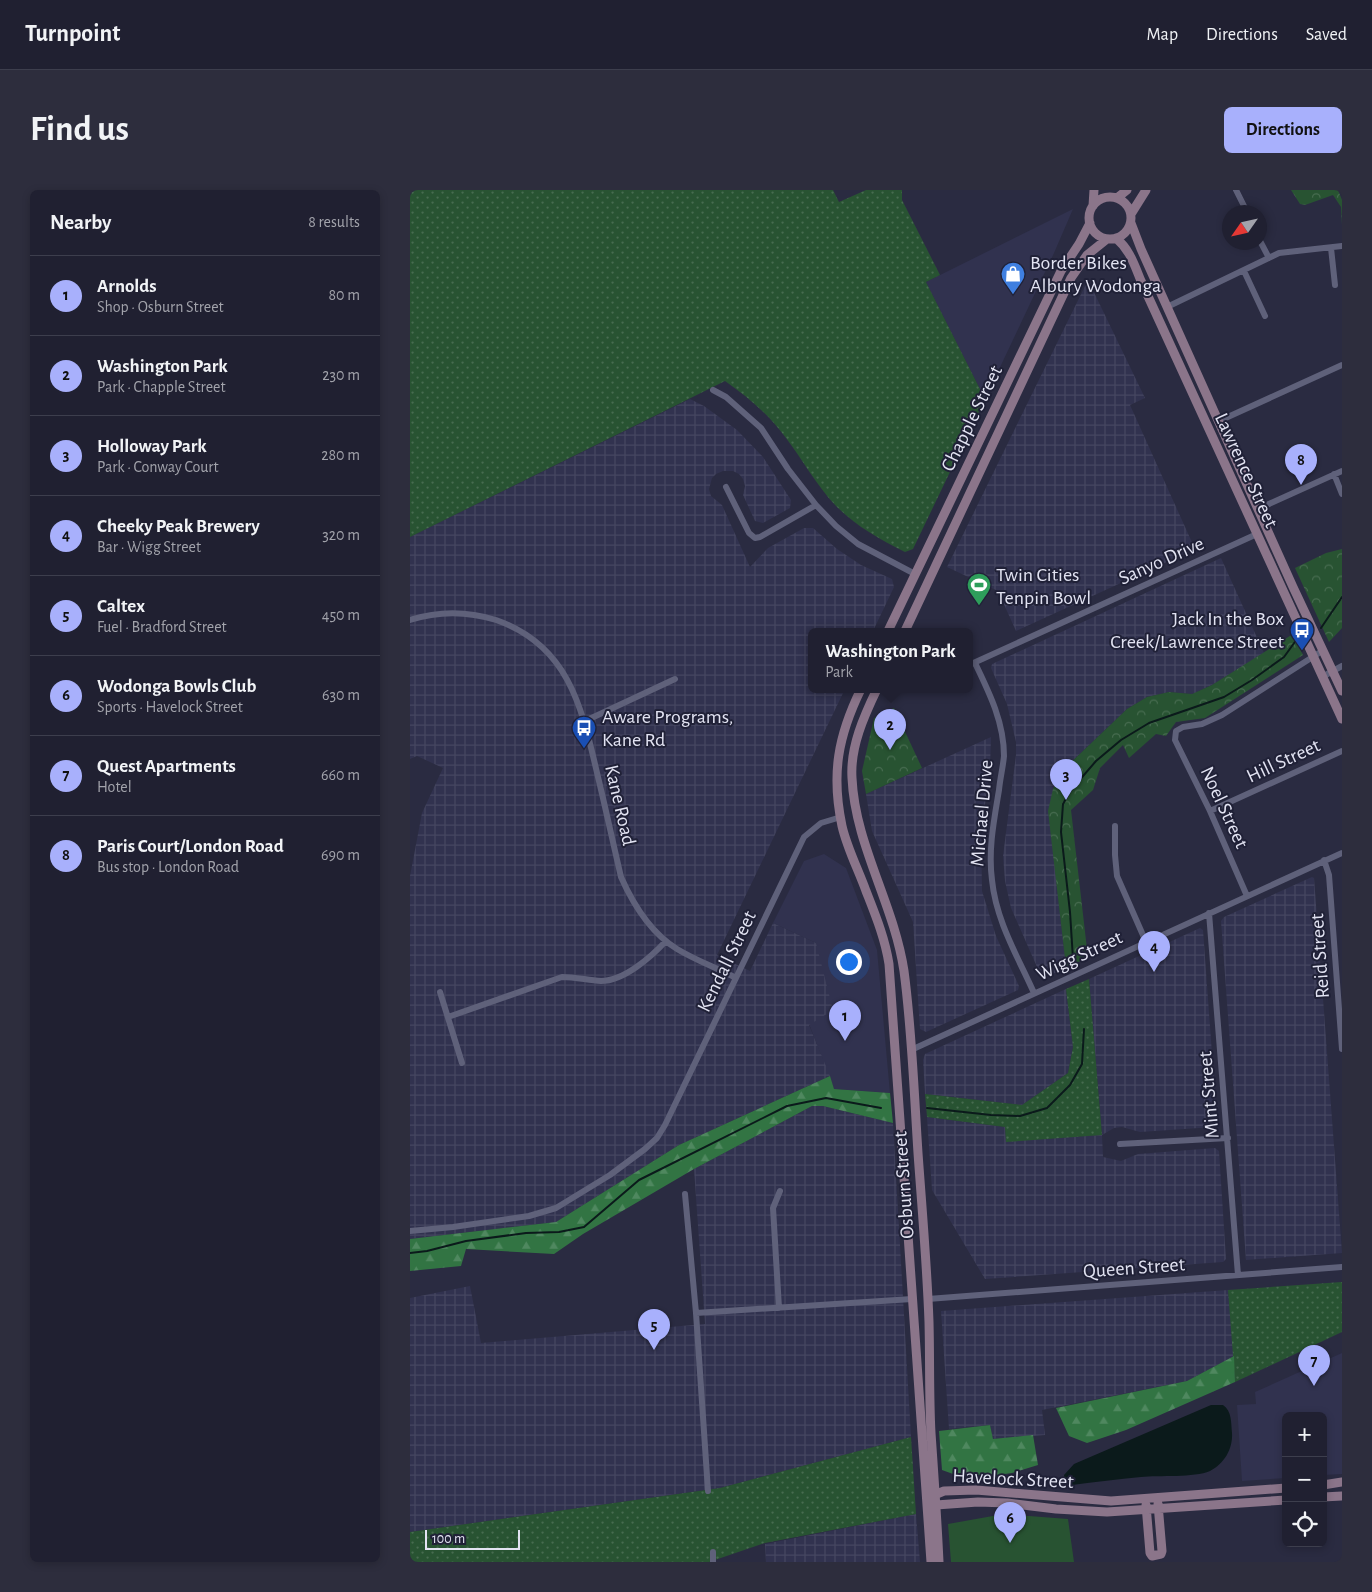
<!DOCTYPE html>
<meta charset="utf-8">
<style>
:root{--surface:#202031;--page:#2d2d3d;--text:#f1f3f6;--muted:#a2a3ab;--line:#3d3e4d;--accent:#a8b0fc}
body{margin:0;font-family:"Alegreya Sans",sans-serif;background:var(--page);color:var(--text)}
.controls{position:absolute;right:15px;bottom:15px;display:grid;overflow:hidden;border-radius:8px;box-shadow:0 2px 8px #0003}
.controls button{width:45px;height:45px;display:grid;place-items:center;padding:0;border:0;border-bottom:1px solid var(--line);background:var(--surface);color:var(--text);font:25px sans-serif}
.compass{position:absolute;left:812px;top:15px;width:45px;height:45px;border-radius:50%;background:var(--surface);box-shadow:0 2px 8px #0003;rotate:236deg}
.scale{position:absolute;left:15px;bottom:12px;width:95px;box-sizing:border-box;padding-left:5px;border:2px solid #e2e3f2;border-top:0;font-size:14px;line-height:18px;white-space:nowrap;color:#e2e3f2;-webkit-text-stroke:4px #202137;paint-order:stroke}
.you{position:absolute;left:438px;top:771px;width:18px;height:18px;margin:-12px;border:4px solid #fff;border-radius:50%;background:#1a73e8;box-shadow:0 0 0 8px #1a73e833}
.badge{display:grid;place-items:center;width:32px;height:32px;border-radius:50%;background:var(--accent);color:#111;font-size:16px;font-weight:700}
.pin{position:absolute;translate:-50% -41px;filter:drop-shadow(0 1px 2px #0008)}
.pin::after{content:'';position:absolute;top:26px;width:18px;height:15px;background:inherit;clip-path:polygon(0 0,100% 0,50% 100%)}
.popup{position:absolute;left:398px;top:438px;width:165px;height:65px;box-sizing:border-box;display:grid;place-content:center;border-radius:8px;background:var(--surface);filter:drop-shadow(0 1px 4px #0005);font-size:16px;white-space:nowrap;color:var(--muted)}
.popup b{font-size:19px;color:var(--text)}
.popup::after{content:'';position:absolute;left:50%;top:100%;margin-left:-10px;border:10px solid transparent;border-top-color:var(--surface)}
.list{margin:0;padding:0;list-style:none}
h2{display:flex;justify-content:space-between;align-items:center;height:65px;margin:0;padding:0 20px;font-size:21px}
h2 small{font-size:16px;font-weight:400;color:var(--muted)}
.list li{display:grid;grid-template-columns:32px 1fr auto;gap:15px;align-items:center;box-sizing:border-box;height:80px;padding:0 20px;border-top:1px solid var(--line)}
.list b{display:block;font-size:19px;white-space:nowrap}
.list p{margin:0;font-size:16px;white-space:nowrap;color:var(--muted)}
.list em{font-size:16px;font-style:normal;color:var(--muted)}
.icon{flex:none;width:28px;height:28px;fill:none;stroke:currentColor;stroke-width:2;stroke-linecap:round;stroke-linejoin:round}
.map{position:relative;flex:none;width:932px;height:1372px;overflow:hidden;border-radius:8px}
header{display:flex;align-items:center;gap:30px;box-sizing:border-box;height:70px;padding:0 25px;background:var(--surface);border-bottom:1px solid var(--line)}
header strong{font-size:24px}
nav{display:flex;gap:28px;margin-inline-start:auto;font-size:18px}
.intro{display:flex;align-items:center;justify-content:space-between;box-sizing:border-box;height:120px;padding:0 30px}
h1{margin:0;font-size:35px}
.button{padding:12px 22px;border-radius:8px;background:var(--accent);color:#111;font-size:18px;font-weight:700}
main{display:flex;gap:30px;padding:0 30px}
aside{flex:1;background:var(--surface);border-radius:8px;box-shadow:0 2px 8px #0003}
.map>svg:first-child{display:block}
</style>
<header>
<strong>Turnpoint</strong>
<nav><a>Map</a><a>Directions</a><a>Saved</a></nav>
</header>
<div class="intro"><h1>Find us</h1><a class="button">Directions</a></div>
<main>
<aside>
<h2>Nearby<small>8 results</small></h2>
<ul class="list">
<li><span class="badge">1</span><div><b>Arnolds</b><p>Shop · Osburn Street</p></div><em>80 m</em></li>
<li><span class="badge">2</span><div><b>Washington Park</b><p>Park · Chapple Street</p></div><em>230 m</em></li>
<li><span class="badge">3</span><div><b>Holloway Park</b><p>Park · Conway Court</p></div><em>280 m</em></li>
<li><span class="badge">4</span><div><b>Cheeky Peak Brewery</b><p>Bar · Wigg Street</p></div><em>320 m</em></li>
<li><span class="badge">5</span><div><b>Caltex</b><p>Fuel · Bradford Street</p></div><em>450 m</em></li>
<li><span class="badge">6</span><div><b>Wodonga Bowls Club</b><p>Sports · Havelock Street</p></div><em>630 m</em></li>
<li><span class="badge">7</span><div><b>Quest Apartments</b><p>Hotel</p></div><em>660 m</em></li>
<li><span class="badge">8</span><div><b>Paris Court/London Road</b><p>Bus stop · London Road</p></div><em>690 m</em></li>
</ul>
</aside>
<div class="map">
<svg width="932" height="1372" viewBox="0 0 932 1372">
<defs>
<pattern id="industrial-grid" width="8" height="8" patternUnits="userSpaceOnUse" patternTransform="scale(1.25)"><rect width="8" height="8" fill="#31324f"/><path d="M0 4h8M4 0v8" fill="none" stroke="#454660"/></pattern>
<pattern id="grass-dots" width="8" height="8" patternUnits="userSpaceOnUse" patternTransform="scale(1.25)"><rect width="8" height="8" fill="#285332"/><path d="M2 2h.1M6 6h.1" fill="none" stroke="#476c50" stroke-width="1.8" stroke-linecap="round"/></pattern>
<pattern id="forest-firs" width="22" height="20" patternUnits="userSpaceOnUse" patternTransform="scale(1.25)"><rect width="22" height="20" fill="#327443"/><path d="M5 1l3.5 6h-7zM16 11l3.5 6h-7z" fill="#4f885f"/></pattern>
<pattern id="park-crowns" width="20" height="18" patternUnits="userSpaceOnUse" patternTransform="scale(1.25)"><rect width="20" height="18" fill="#285332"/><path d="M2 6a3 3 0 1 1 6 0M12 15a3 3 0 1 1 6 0" fill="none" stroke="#476c50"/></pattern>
</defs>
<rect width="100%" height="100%" fill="#2a2b41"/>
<path fill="#31324f" d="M663 19 644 63 575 209 516 92Z
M414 664 436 678 467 760 480 903 424 899 399 834 406 753 363 733 394 671Z
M932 1163V1284L913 1285V1226H876V1288L832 1291 827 1215 846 1214 845 1202Z"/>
<path fill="url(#industrial-grid)" d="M678 90 735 208 720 215 785 359 606 441 588 401 537 377Z
M280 209 294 216 327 240 353 267 381 310 380 318 353 333 345 331 333 305 335 296 333 289 329 284 323 281H313L306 284 302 288 299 299 301 306 312 315 340 377 358 358 394 338H403L427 359 451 375 482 389 484 397 463 441H401V499H435L307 765 340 781 363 733 406 753 423 820 399 835 420 886 269 955 146 1032 0 1049V686L12 623 33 578 7 566 0 569V347Z
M811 368 854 463 802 495 782 504 759 502 737 507 717 519 654 579 645 678 656 777 635 788 631 786 601 718 595 691 593 666 606 565V552L597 514 581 478 582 474Z
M581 547 580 579 571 643 572 701 586 746 609 796 608 800 516 842 510 839 503 732 462 641 456 604Z
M902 687 904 688 932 1063 836 1070 811 731 814 727Z
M790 738 793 740 807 933 804 937 730 942 712 937 704 938 692 945 693 967 711 971 728 964 805 958 809 961 816 1069 813 1072 575 1089 522 1000 517 927 595 937 596 951 692 945 679 789Z
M656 799 663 857 658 883 612 915 515 904 513 870 515 864Z
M402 916H413L483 933 501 1247 310 1298 0 1342V1108L60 1096 71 1153 295 1134 284 979Z
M818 1100 824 1166 777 1191 632 1220 635 1245 583 1249 580 1235 539 1239 531 1121Z
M506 1324 510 1372H356L355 1354Z"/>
<path fill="url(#grass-dots)" d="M0 0H423L429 12 456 0H492V10L530 85 516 92 575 209 503 359 495 362C469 349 446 336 426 316 406 295 393 270 376 248 359 225 338 207 315 191L0 347Z
M679 789 692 945 596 952 595 937 517 927 515 904 612 915 658 883 663 857 656 799Z
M932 1092V1142L825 1192 818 1100Z
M501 1247 506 1324 355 1353 299 1372H0V1342L310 1298Z"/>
<path fill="url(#forest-firs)" d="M420 886 424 899 480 903 483 933 413 916H402L284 979 173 1044 144 1064 56 1059 51 1076 0 1081V1049L146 1032 269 955Z
M824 1166 825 1192 716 1240 677 1253 659 1246 646 1218 777 1191Z
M580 1235 583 1249 623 1245 628 1275 602 1283 557 1289 532 1280 529 1241Z"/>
<path fill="url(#park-crowns)" d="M881 0H928L932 10V35L931 17 923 5 895 15 890 14Z
M932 359V438L919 452 885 378 916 363Z
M883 444 893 465 795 528 766 532 756 546 746 544 719 568 713 555 690 578 683 600 661 620 678 768 656 777 638 621 643 599 654 579 717 519 737 507 759 502 782 504 802 495Z
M484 518 512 578 456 604 452 581 464 528Z"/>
<path fill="#285332" d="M594 1324 658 1329 664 1372H541L538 1334Z"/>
<path fill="#0b1a1b" d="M801 1215H813C822 1221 821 1233 822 1243 823 1259 814 1274 800 1281 784 1288 749 1285 731 1287 708 1289 685 1292 662 1295L654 1293V1285L664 1274Z"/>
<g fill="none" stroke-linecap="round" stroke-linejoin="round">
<path stroke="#0b1a1b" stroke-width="2" d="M911 438 932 407
M663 769 660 722 651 642 653 614 661 600 686 571 711 550 739 533 814 507 842 490 874 467 887 449
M517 918 581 925 610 926 637 918 660 895 672 874 674 839
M0 1063 17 1061 56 1051 116 1043 149 1042 174 1037 229 990 377 916 416 908 471 918"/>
<path stroke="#5f617a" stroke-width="6" d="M826 0 837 22
M849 49 859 68
M921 58 925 95
M834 81 855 126
M757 117 869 63 932 56
M303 200 316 207 351 238 378 279 406 315 426 336 448 354 505 384
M809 231 932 175
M924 284 932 304
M316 297 339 343 345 348 350 347 406 315
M848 319 932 281
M0 430C28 421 57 421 86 430 160 456 172 519 188 587 196 620 203 653 211 687 223 714 241 743 267 759 285 770 307 778 326 788
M565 473C579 502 594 532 594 566 593 577 590 589 589 600 584 630 578 660 582 690 586 731 608 767 624 803
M559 475 847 344
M912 487 932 476
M175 531 265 489
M800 621 932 561
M705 636V665L707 686 736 752
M914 670 919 685 932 859
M837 706 800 621 765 550 766 541 773 537 792 534 812 525 912 461
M799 723 828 1085
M30 802 52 873
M38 827 152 787C165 787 177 790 191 791 214 791 241 767 256 751
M501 860 932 663
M710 954 818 948
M275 1004 286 1123 298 1301
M0 1041 43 1037 119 1026 146 1018 200 985 235 959 247 948 255 935 394 647 411 633 431 627
M518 1109 932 1077
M369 1118 363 1018 370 1001
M286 1123 502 1109
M303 1362V1372"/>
<path stroke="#8b758a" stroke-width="9" d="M679 28a21 21 0 1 1 42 0a21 21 0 1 1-42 0Z
M707 8 717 0
M683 16 684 0
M721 24 736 0
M721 33 731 59 883 397 932 501
M706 48C720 60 724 74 731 91L932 529
M478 441 651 81 669 54 680 33
M495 441 661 88 677 65 697 49
M451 499C428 546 421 584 432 636 437 658 448 679 456 701 465 724 475 748 479 774L521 1372
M467 499C454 526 440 557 442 588 445 655 484 714 494 781 502 841 504 902 508 963 512 1019 517 1075 519 1132 520 1169 519 1206 521 1243 524 1286 527 1329 529 1372
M913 1295 932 1292
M522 1306 534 1301 566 1300 701 1311 876 1298
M913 1307 932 1306
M522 1313 526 1315 568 1312 597 1313 646 1319 697 1322 876 1310
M736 1315 740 1363 742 1366 751 1364 752 1361 748 1314"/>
</g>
<defs>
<symbol id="shop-pin" viewBox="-11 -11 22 30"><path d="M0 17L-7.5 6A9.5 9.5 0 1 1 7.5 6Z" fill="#3f7fe0" stroke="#202137"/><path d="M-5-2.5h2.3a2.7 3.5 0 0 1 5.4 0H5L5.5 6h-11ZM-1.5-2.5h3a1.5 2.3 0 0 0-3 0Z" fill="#fff"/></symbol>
<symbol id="stadium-pin" viewBox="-11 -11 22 30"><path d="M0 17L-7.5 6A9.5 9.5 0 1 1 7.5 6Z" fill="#2e9e5b" stroke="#202137"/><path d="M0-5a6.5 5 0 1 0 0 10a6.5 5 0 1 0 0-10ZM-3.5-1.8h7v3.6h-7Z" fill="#fff"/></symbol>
<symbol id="bus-pin" viewBox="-11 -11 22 30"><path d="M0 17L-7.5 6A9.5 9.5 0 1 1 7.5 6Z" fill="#1a4fb4" stroke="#202137"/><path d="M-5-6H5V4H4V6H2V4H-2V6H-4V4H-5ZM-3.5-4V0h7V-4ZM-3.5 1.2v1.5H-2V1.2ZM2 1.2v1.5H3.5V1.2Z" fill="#fff"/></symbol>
</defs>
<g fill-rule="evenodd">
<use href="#shop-pin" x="589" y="70" width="28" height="38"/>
<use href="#stadium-pin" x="555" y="381" width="28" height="38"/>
<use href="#bus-pin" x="878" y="426" width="28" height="38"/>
<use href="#bus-pin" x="160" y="524" width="28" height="38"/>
</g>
<g text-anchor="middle" stroke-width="4" stroke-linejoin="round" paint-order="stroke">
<g font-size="20" fill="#e2e3f2" stroke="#202137" text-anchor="start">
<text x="620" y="79">Border Bikes<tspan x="620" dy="23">Albury Wodonga</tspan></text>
<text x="586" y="391">Twin Cities<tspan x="586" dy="23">Tenpin Bowl</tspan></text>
<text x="874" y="435" text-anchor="end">Jack In the Box<tspan x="874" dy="23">Creek/Lawrence Street</tspan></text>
<text x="192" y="533">Aware Programs,<tspan x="192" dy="23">Kane Rd</tspan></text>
</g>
<g font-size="20" fill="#e2e3f2" stroke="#202137">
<text transform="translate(561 228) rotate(-64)" y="7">Chapple Street</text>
<text transform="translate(837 280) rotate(65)" y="7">Lawrence Street</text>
<text transform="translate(751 370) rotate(-24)" y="7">Sanyo Drive</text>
<text transform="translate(873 570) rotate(-25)" y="7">Hill Street</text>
<text transform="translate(211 615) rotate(77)" y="7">Kane Road</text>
<text transform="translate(815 617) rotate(65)" y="7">Noel Street</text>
<text transform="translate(571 623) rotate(-85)" y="7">Michael Drive</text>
<text transform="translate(669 765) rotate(-25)" y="7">Wigg Street</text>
<text transform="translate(909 766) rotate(-94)" y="7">Reid Street</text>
<text transform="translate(316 771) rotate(-64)" y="7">Kendall Street</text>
<text transform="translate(798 905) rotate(-95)" y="7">Mint Street</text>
<text transform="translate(493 995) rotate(-94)" y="7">Osburn Street</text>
<text transform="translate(724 1077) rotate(-4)" y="7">Queen Street</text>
<text transform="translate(603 1288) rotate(3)" y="7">Havelock Street</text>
</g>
</g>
</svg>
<div class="controls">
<button>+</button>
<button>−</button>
<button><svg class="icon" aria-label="locate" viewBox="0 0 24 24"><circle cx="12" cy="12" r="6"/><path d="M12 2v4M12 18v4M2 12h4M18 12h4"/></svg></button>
</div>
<svg class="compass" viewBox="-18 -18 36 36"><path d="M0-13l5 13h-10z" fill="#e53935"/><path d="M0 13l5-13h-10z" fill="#a2a3ab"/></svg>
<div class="scale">100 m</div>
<div class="you"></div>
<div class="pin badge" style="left:435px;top:851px">1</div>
<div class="pin badge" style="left:480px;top:560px">2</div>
<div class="popup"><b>Washington Park</b>Park</div>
<div class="pin badge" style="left:656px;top:610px">3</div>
<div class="pin badge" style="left:744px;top:782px">4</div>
<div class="pin badge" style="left:244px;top:1160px">5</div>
<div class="pin badge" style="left:600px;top:1353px">6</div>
<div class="pin badge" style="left:904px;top:1196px">7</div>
<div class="pin badge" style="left:891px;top:295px">8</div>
</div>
</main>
